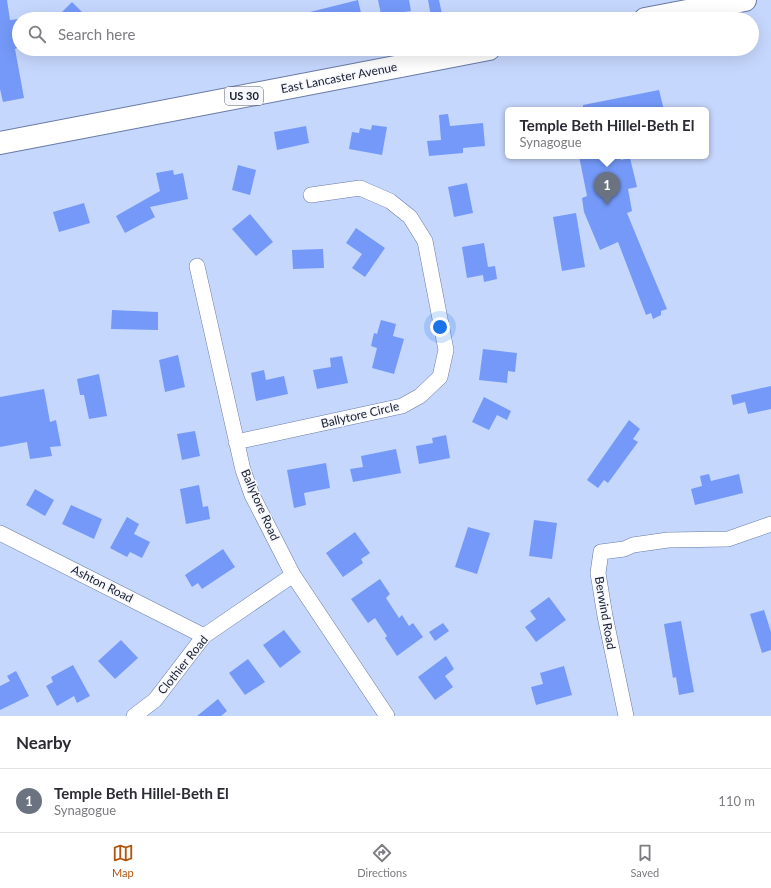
<!DOCTYPE html>
<style>
:root{--surface:#fff;--page:#f7f7f7;--text:#2b2b33;--muted:#7c7c81;--line:#e1e1e2;--accent:#b45309}
body{margin:0;font-family:Lato,sans-serif;background:var(--page);color:var(--text)}
.you{position:absolute;left:440px;top:327px;width:14px;height:14px;margin:-10px;border:3px solid #fff;border-radius:50%;background:#1a73e8;box-shadow:0 0 0 6px #1a73e833}
.badge{display:grid;place-items:center;width:26px;height:26px;border-radius:50%;background:var(--accent);color:#fff;font-size:13px;font-weight:700}
.pin{position:absolute;translate:-50% -33px;filter:drop-shadow(0 1px 2px #0008)}
.pin::after{content:'';position:absolute;top:21px;width:14px;height:12px;background:inherit;clip-path:polygon(0 0,100% 0,50% 100%)}
.popup{position:absolute;left:505px;top:107px;width:204px;height:52px;box-sizing:border-box;display:grid;place-content:center;border-radius:6px;background:var(--surface);filter:drop-shadow(0 1px 3px #0005);font-size:13px;white-space:nowrap;color:var(--muted)}
.popup b{font-size:15px;color:var(--text)}
.popup::after{content:'';position:absolute;left:50%;top:100%;margin-left:-8px;border:8px solid transparent;border-top-color:var(--surface)}
.list{margin:0;padding:0;list-style:none}
h2{display:flex;justify-content:space-between;align-items:center;height:52px;margin:0;padding:0 16px;font-size:17px}
h2 small{font-size:13px;font-weight:400;color:var(--muted)}
.list li{display:grid;grid-template-columns:26px 1fr auto;gap:12px;align-items:center;box-sizing:border-box;height:64px;padding:0 16px;border-top:1px solid var(--line)}
.list b{display:block;font-size:15px;white-space:nowrap}
.list p{margin:0;font-size:13px;white-space:nowrap;color:var(--muted)}
.list em{font-size:13px;font-style:normal;color:var(--muted)}
.icon{flex:none;width:22px;height:22px;fill:none;stroke:currentColor;stroke-width:2;stroke-linecap:round;stroke-linejoin:round}
.map{position:relative;flex:none;width:771px;height:716px;overflow:hidden}
.search{position:absolute;background:var(--surface);box-shadow:0 4px 16px #0002;left:12px;right:12px;top:12px;height:44px;display:flex;align-items:center;gap:10px;box-sizing:border-box;padding:0 14px;border-radius:22px;color:var(--muted);font-size:15px}
.sheet{height:116px;background:var(--surface)}
nav{display:flex;justify-content:space-around;align-items:center;box-sizing:border-box;height:56px;border-top:1px solid var(--line);background:var(--surface);font-size:11px;color:var(--muted)}
nav a{display:grid;justify-items:center;gap:2px}
nav .on{color:var(--accent)}
.map>svg:first-child{display:block}
</style>
<div class="map">
<svg width="771" height="716" viewBox="0 0 771 716">
<rect width="100%" height="100%" fill="#c6d7fd"/>
<path fill="#7499f8" d="M0 0H7L10 20 19 19V36L15 37 17 48 15 49 24 98 3 102 0 89Z
M358 0 362 17 356 19H299L298 15Z
M378 0H409L411 11 397 13 399 19H382Z
M428 0H439L442 14 431 16Z
M72 2 89 19H55Z
M659 90 664 110H583V105Z
M448 114 450 126 483 123 485 146 463 148V153L429 156 427 141 441 140 439 115Z
M372 125 387 127 382 155 349 149 352 132 359 133 360 128 371 130Z
M306 126 309 143 277 150 274 132Z
M579 156H620L621 160 630 158 637 187 628 189 632 211 627 213 643 252 667 309 661 311V315L653 319 651 313 646 315 618 242 600 250 584 212 582 198 587 196Z
M238 165 256 170 250 195 232 190Z
M173 170 174 175 183 173 188 199 150 207 155 217 125 233 116 216 160 191 156 173Z
M467 183 473 213 454 217 448 187Z
M84 203 90 223 59 232 53 212Z
M576 213 585 267 562 271 553 217Z
M250 214 273 242 256 256 232 229Z
M356 228 385 248 365 277 352 268 362 254 346 243Z
M484 243 488 267 495 266 497 279 484 282 483 275 467 278 462 247Z
M323 249 324 268 293 269 292 250Z
M112 310 158 312V330L111 329Z
M381 320 396 324 393 336 404 339 394 374 372 368 377 348 371 346 374 333 377 334Z
M483 349 517 353 515 372 508 371 507 383 479 380Z
M178 355 185 387 165 392 159 360Z
M342 356 348 383 317 389 313 370 331 367 330 358Z
M264 370 266 380 284 376 288 394 256 401 251 373Z
M99 374 107 416 89 419 84 395H80L77 379Z
M771 386V409L748 414 745 402 733 405 731 395Z
M44 389 50 422 56 420 61 446 50 447 52 456 30 459 27 442 0 447V397Z
M484 397 511 411 507 420 497 415 489 430 472 422Z
M629 420 640 429 633 439 638 442 608 483 604 480 598 488 587 480Z
M195 431 200 456 182 460 177 434Z
M446 435 450 458 419 464 416 446 433 443 432 438Z
M396 449 401 473 353 482 350 469 363 467 361 456Z
M326 463 330 488 304 493 306 505 294 508 287 470Z
M709 474 711 481 739 474 743 493 695 505 691 489 702 486 700 476Z
M199 485 203 507 208 506 210 519 186 524 180 489Z
M35 489 54 500 45 516 26 505Z
M71 505 102 519 94 539 62 524Z
M127 517 139 524 134 534 150 542 142 558 130 552 127 557 110 548Z
M534 520 557 523 552 559 529 556Z
M468 527 490 533 477 574 455 567Z
M355 532 370 553 361 559 363 563 343 577 326 553Z
M223 549 235 567 202 589 198 583 192 587 185 575Z
M380 579 390 594 386 598 399 618 402 615 409 626 413 623 423 637 397 656 385 638 387 636 375 618 368 623 351 599Z
M549 597 566 620 536 642 525 627 536 619 530 611Z
M764 610 771 632V650L762 653 750 614Z
M681 621 694 692 679 695 676 677 673 678 664 624Z
M443 623 449 631 435 641 429 632Z
M284 630 301 652 280 668 263 645Z
M121 640 138 658 115 679 98 661Z
M446 656 454 669 445 676 453 687 435 700 418 677Z
M248 659 265 682 245 695 229 673Z
M73 665 90 696 77 703 74 696 57 706 46 686 53 682 51 677Z
M564 666 572 695 536 705 531 687 543 684 540 673Z
M16 671 29 696 0 710V686L10 681 7 676Z
M218 699 227 711 221 716H197Z"/>
<g fill="none" stroke-linecap="round" stroke-linejoin="round">
<defs>
<path id="minor" d="M197 266 243 470 252 495 293 575 387 716
M236 442 402 406 420 396 440 377 446 350 425 241 410 217 390 201 360 188 311 195
M0 533 204 636
M134 716 155 700 204 636 293 575
M626 716 605 616 598 573 601 552 624 549 633 545 668 540 728 539 771 524"/>
<path id="trunk" d="M645 19 745 0
M0 143 489 49"/>
</defs>
<use href="#minor" stroke="#687aa6" stroke-width="16"/>
<use href="#trunk" stroke="#687aa6" stroke-width="24"/>
<use href="#minor" stroke="#fff" stroke-width="15"/>
<use href="#trunk" stroke="#fff" stroke-width="22"/>
</g>
<g text-anchor="middle" stroke-width="3" stroke-linejoin="round" paint-order="stroke">
<rect fill="#f6f8fd" stroke="#5a5f6d" stroke-width="1" x="225" y="87" width="38" height="18" rx="3"/>
<g font-size="11" font-weight="bold" fill="#171d2f">
<text x="244" y="100">US 30</text>
</g>
<g font-size="12" fill="#171d2f" stroke="#f6f8fd">
<text transform="translate(339 78) rotate(-11)" y="4">East Lancaster Avenue</text>
<text transform="translate(360 415) rotate(-13)" y="4">Ballytore Circle</text>
<text transform="translate(260 505) rotate(66)" y="4">Ballytore Road</text>
<text transform="translate(102 584) rotate(27)" y="4">Ashton Road</text>
<text transform="translate(605 613) rotate(80)" y="4">Berwind Road</text>
<text transform="translate(183 665) rotate(-51)" y="4">Clothier Road</text>
</g>
</g>
</svg>
<div class="you"></div>
<div class="pin badge" style="left:607px;top:205px;background:#6b7280">1</div>
<div class="popup"><b>Temple Beth Hillel-Beth El</b>Synagogue</div>
<div class="search"><svg class="icon" aria-label="search" viewBox="0 0 24 24"><circle cx="10" cy="10" r="6"/><path d="M15 15l6 6"/></svg>Search here</div>
</div>
<section class="sheet">
<h2>Nearby<small></small></h2>
<ul class="list">
<li><span class="badge" style="background:#6b7280">1</span><div><b>Temple Beth Hillel-Beth El</b><p>Synagogue</p></div><em>110 m</em></li>
</ul>
</section>
<nav>
<a class="on"><svg class="icon" aria-label="map" viewBox="0 0 24 24"><path d="M3 6l6-2 6 2 6-2v14l-6 2-6-2-6 2zM9 4v14M15 6v14"/></svg>Map</a>
<a><svg class="icon" aria-label="directions" viewBox="0 0 24 24"><path d="M12 3l9 9-9 9-9-9zM9 14v-3h6M13 9l2 2-2 2"/></svg>Directions</a>
<a><svg class="icon" aria-label="saved" viewBox="0 0 24 24"><path d="M7 4h10v16l-5-4-5 4z"/></svg>Saved</a>
</nav>
